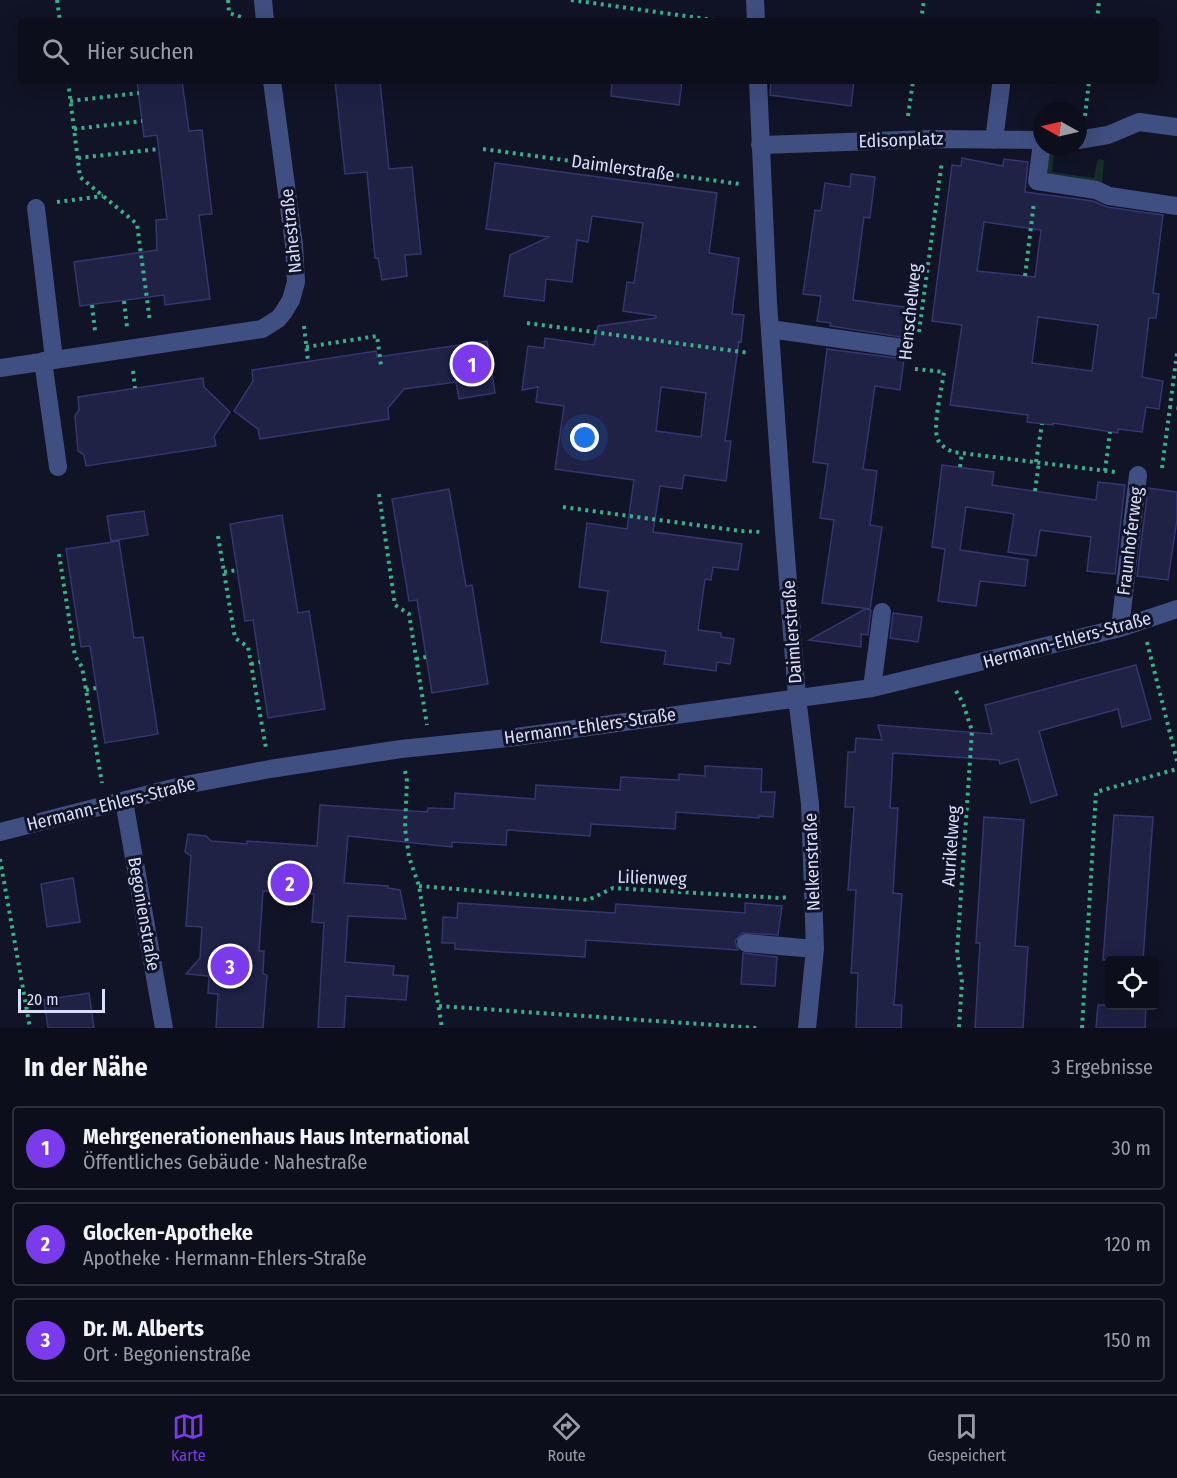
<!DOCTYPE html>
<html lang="de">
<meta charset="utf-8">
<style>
:root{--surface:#0d0e1c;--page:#161725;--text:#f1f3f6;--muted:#9a9ca3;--line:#2d2e3b;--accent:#7c3aed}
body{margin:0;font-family:"Fira Sans Condensed",sans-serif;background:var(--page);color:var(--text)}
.controls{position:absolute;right:18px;bottom:18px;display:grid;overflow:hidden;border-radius:6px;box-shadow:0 6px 24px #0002}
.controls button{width:54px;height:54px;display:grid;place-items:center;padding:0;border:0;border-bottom:2px solid var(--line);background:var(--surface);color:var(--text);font:30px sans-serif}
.compass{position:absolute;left:1033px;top:102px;width:54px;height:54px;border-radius:50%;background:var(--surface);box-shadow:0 6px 24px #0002;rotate:278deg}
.scale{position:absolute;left:18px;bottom:15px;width:87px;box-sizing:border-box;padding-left:6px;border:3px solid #d9defc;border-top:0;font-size:16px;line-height:21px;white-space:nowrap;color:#d9defc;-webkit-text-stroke:4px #111326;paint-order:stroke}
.you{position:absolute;left:585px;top:438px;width:21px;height:21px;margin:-15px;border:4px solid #fff;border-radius:50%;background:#1a73e8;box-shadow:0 0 0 9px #1a73e833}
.badge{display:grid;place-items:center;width:39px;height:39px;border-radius:50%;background:var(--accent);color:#fff;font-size:20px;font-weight:700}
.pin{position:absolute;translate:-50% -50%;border:3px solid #fff;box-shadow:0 2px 6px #0006}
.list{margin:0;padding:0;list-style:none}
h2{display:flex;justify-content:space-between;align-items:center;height:78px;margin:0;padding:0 24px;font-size:26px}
h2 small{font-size:20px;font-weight:400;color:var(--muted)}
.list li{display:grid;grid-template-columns:39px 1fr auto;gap:18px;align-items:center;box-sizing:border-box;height:84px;margin:0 12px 12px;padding:0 12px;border:2px solid var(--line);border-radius:6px}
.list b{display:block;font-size:22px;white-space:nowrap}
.list p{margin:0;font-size:20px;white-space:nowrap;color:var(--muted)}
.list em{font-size:20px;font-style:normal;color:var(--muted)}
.icon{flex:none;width:33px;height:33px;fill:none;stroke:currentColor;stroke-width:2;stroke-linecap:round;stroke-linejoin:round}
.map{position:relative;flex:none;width:1177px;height:1028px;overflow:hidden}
.search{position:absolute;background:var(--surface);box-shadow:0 6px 24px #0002;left:18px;right:18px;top:18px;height:66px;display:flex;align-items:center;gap:15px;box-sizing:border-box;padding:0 21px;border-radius:6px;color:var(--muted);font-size:22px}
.sheet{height:366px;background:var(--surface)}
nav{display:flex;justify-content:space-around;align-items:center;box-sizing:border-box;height:84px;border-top:2px solid var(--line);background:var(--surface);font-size:16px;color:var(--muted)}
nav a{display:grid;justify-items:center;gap:3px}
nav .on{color:var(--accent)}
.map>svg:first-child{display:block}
</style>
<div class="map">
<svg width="1177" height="1028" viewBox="0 0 1177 1028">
<rect width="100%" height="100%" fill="#111326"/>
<path fill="#152f28" d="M1048 151 1054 155 1052 172 1094 178 1097 161 1099 159 1104 160 1102 184 1044 178Z"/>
<path fill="#1f2145" stroke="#33376f" stroke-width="1.5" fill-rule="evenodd" d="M137 81H182L189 131 202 130 212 214 199 215 210 299 165 305 164 295 80 306 74 262 157 250 156 220 167 219 157 135 144 137Z
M335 81H380L389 169 412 167 421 254 405 255 407 276 382 280 378 258H375L367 172 345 174Z
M612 81H682L679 105 611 96Z
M771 81H854L851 106 770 95Z
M962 158 1003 166 1004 159 1028 162 1025 192 1093 201 1107 207 1163 215 1153 293 1159 294 1156 318H1149L1142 377 1163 381 1159 409 1146 407 1142 432 1118 429V433L1053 423V425L1027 422 1028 415 950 405 962 325 932 321 952 165 961 166ZM984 222 1041 230 1035 277 977 271ZM1038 317 1098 325 1092 371 1032 363Z
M495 163 717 193 709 253 739 258 732 314 744 315 741 342 739 341 725 441H731L726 481 684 475 682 489 660 486 653 532 742 544 738 570 713 567 711 580 705 579 698 630 721 633V637L734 639 730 664 717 662 716 671 664 664 666 651 601 642 608 591 579 587 587 523 627 529 634 480 555 469 564 406 536 402 538 387 522 390 528 346 544 348 545 338 594 345 598 326 656 318V316L623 311 627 282 634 283 643 223 592 216 588 242 577 240 572 282 546 279 544 301 504 296 510 255 549 237 486 229ZM661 387 706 393 701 437 656 431Z
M851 174 875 177 870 218 864 217 853 300 911 308 907 338 830 326 831 323 817 321 821 296 803 294 815 210 821 211 825 183 850 187Z
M487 341 495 393 459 399 456 382 404 389 388 408 389 419 260 439 258 429 234 411 253 381 252 370 376 351 377 357Z
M827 349 904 359 900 390 875 386 867 442 863 469 877 471 870 525 882 527 870 609 822 603 834 520 820 518 828 464 813 462Z
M203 378 204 387 230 412 214 436 216 446 86 466 84 455 78 451 75 416 79 410 78 397Z
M942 465 994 472 992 485 1096 500 1098 482 1125 485 1115 574 1087 571 1091 537 1040 530 1036 556 1008 552 1014 514 966 507 960 550 1028 560 1025 586 980 581 976 606 938 601 945 549 932 547Z
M1148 488 1177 492V519L1168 580 1137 576Z
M449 489 466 586 472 585 488 684 432 693 417 600 409 601 392 499Z
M144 511 148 535 111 541 107 516Z
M282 515 298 613 309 611 325 709 268 718 253 620 245 621 230 524Z
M119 541 134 638 143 637 158 734 105 743 90 646 81 647 66 549Z
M865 609 871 610 868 635 861 634V647L809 640Z
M893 613 922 617 918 642 890 638Z
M1136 665 1151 719 1122 727 1118 709 1039 731 1057 795 1031 803 1018 759 1000 764 999 760 893 753 890 808H898L893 893 902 894 894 1005H902L901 1028H856L858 973H851L856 890H848L854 807H845L848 752H855L856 738 882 740 878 725 992 734 985 705Z
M705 766 762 769 761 792H775L773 817 759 816V818L676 812 675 829 591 824 590 836 507 830 506 845 452 842V847L348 836 344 883 388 886V888L400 890 406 919 348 916 345 962 394 966 393 975 408 976 406 1000 346 996 344 1028H318L324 923 312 922 314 894 263 891 259 951H264L263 974 267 975 263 1028H216L218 994 208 993 209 976 186 974 200 958 202 927 186 926 191 856 185 852 188 834 206 836 211 841 247 844V841L317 846 320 805 427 812 428 808 454 809 455 793 535 799 536 785 620 790 621 777 679 780V774L705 776Z
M1114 815 1153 817 1143 960H1103Z
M984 817 1024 820 1015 946 1028 947 1023 1028H975L980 943H976Z
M73 878 80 922 47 927 41 884Z
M458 903 615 913 616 904 745 913V903L782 906 778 935 742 933 735 941 738 950 586 940 585 957 455 949V943H442L443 917 457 918Z
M743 953 777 957 775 986 741 984Z
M89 993 94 1028H48L44 1000Z
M1098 1005H1146L1145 1028H1096Z"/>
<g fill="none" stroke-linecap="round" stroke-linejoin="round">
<path stroke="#3aaf8a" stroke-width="4" stroke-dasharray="3 4.5" stroke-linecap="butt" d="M57 0 60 21
M228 0 229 13 241 17
M571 0 721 21
M921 21 924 0
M1097 21 1099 0
M68 81 80 177 137 224 150 322
M70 101 139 93
M908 116 913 81
M1085 116 1089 81
M74 129 142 121
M483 149 740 184
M78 158 159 149
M57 202 103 196
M1025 276 1034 202
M124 301 127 327
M92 305 95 331
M527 323 750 353
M304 326 308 361
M919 332 942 161
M306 347 377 336 381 365
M915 369 944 372C942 388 932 427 938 440 941 446 947 449 953 452L1115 472
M133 371 135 388
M1169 407 1177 408
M1036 462 1042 424
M960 467 962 453
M1162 468 1177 353
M1105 471 1110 432
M1035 491 1039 462
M379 494 395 605 409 614 427 725
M563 507 741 531 762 532
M218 536 235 638 248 647 266 748
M59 554 75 656 82 667 102 783
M224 572 237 570
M1147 642 1177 761
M416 659 426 657
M251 664 260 662
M86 690 96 688
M956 691 963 703 972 731 957 953 962 982 959 1028
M405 771 407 781 405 828 409 857 419 886 442 1028
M0 859 30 1028
M419 886 588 900 613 888 780 898 789 897
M439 1006 758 1028
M1082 1028 1096 792 1177 769"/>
<path stroke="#404f81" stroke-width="18" d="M263 0 265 21
M755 0 756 21
M758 81 768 303 784 531 797 697 810 804 815 949 807 1028
M994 140 1001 86
M1078 140 1108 135 1139 122 1177 127
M1042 143 1037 181 1096 190 1109 196 1177 206
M760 145 930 139 1042 140
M36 208 54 359
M770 329 903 348
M43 361 58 467
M0 368 262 329 278 319 283 313 291 300 296 282 294 245 272 81
M1120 628 1138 475
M872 688 882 612
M124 801 164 1028
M0 832 185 785 270 769 401 749 508 738 872 688 1120 628 1177 609
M746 943 815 949"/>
</g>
<g text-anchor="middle" stroke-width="6" stroke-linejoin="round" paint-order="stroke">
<g font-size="18" fill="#d9defc" stroke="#111326">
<text transform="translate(901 140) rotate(-2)" y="6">Edisonplatz</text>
<text transform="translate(623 168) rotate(8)" y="6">Daimlerstraße</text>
<text transform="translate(291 231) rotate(-96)" y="6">Nahestraße</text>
<text transform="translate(910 312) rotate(-84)" y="6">Henschelweg</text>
<text transform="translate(1130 541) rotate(-83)" y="6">Fraunhoferweg</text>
<text transform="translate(792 632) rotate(-94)" y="6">Daimlerstraße</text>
<text transform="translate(1067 640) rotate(-15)" y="6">Hermann-Ehlers-Straße</text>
<text transform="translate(590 726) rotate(-8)" y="6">Hermann-Ehlers-Straße</text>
<text transform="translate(111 804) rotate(-14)" y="6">Hermann-Ehlers-Straße</text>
<text transform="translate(951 846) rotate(-86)" y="6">Aurikelweg</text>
<text transform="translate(812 862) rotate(-92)" y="6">Nelkenstraße</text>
<text transform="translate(652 878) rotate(2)" y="6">Lilienweg</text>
<text transform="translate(144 914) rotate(80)" y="6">Begonienstraße</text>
</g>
</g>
</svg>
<div class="controls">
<button><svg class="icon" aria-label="locate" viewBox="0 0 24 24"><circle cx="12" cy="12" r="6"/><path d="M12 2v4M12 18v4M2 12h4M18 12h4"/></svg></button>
</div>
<svg class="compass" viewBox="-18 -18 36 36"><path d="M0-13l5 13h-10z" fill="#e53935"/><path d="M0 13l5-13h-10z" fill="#9a9ca3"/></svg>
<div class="scale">20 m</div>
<div class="you"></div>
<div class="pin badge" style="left:472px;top:364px">1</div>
<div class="pin badge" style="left:290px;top:883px">2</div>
<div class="pin badge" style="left:230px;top:966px">3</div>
<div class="search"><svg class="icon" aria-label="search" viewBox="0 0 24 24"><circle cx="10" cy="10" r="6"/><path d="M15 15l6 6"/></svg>Hier suchen</div>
</div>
<section class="sheet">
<h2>In der Nähe<small>3 Ergebnisse</small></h2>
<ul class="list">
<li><span class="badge">1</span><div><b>Mehrgenerationenhaus Haus International</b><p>Öffentliches Gebäude · Nahestraße</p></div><em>30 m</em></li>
<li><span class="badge">2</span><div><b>Glocken-Apotheke</b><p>Apotheke · Hermann-Ehlers-Straße</p></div><em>120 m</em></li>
<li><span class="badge">3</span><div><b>Dr. M. Alberts</b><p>Ort · Begonienstraße</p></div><em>150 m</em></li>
</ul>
</section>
<nav>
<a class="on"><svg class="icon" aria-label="map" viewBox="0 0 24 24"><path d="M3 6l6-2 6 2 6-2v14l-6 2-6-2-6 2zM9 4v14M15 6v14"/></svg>Karte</a>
<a><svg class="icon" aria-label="directions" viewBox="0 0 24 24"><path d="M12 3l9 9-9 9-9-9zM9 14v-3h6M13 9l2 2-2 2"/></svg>Route</a>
<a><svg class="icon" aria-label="saved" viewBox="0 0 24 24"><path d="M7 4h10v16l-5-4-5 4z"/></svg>Gespeichert</a>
</nav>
